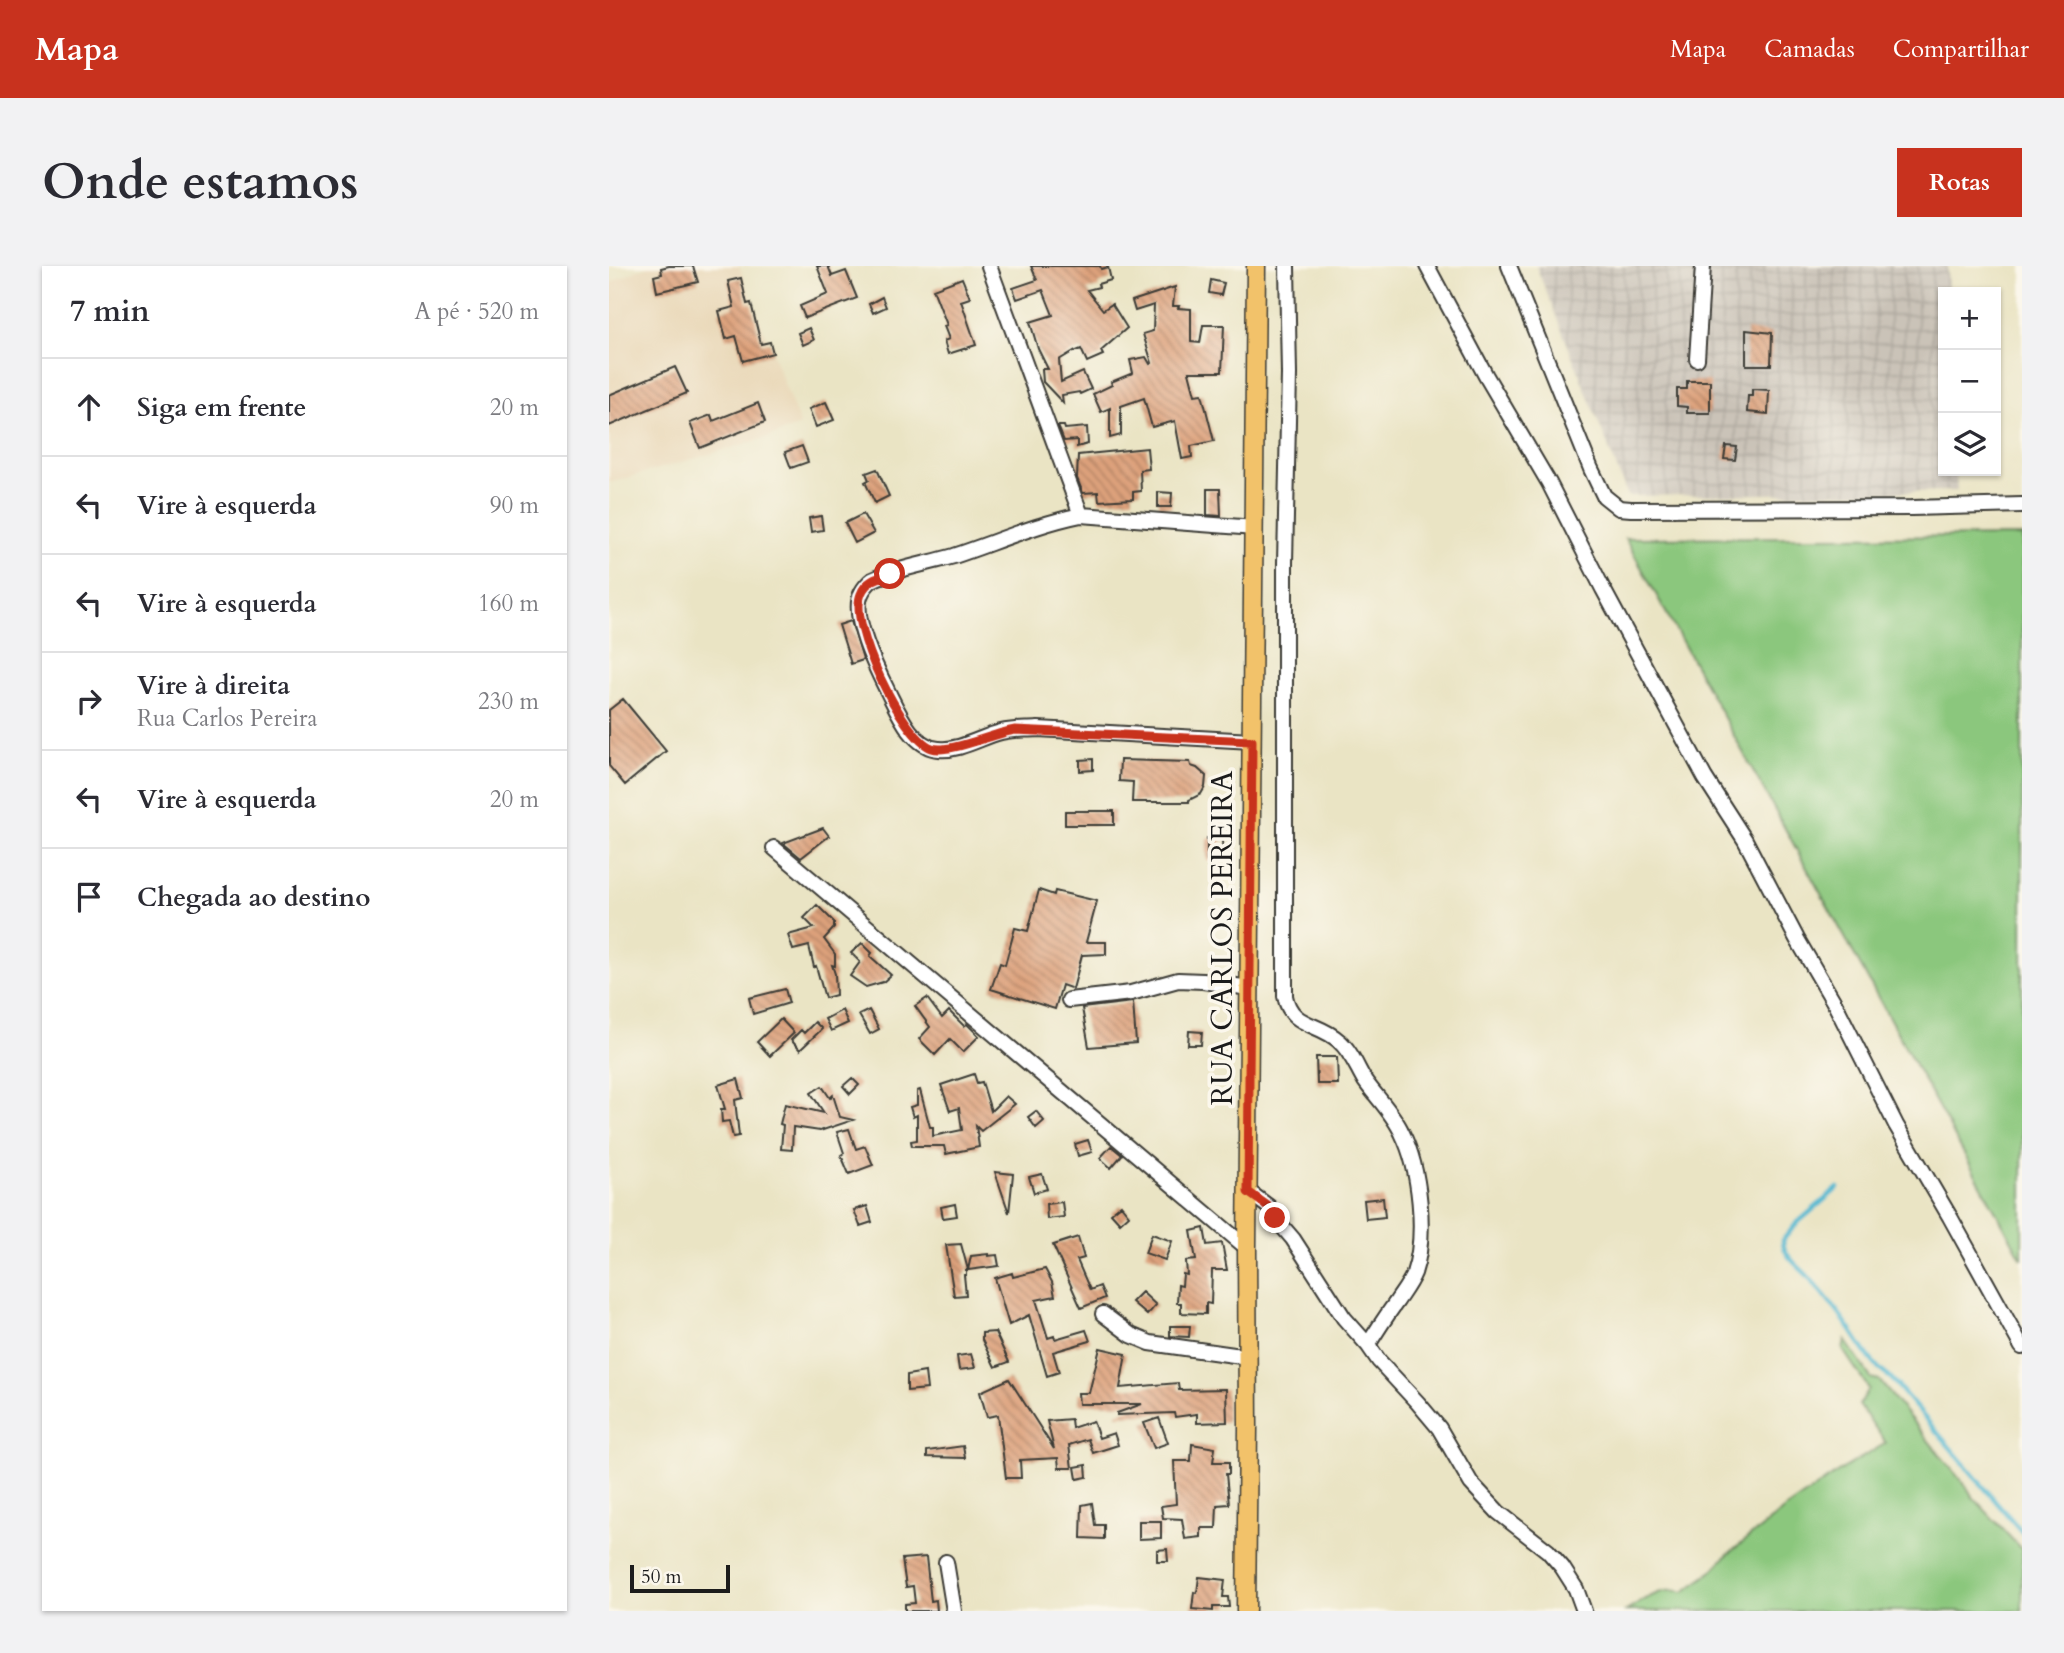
<!DOCTYPE html>
<html lang="pt">
<meta charset="utf-8">
<style>
:root{--surface:#fff;--page:#f2f2f3;--text:#2b2b33;--muted:#7c7c81;--line:#e1e1e2;--accent:#c8321e}
body{margin:0;font-family:Cardo,serif;background:var(--page);color:var(--text)}
.controls{position:absolute;right:21px;top:21px;display:grid;overflow:hidden;border-radius:0px;box-shadow:0 2px 5px #0004}
.controls button{width:63px;height:63px;display:grid;place-items:center;padding:0;border:0;border-bottom:2px solid var(--line);background:var(--surface);color:var(--text);font:35px sans-serif}
.scale{position:absolute;left:21px;bottom:18px;width:100px;box-sizing:border-box;padding-left:7px;border:4px solid #1c1c1c;border-top:0;font-size:19px;line-height:24px;white-space:nowrap;color:#1c1c1c;-webkit-text-stroke:5px #fbf7ec;paint-order:stroke}
.stop{position:absolute;width:21px;height:21px;margin:-16px;border:5px solid #c8321e;border-radius:50%;background:#fff}
.stop.end{background:#c8321e;border-color:#fff;box-shadow:0 2px 7px #0008}
.list{margin:0;padding:0;list-style:none}
h2{display:flex;justify-content:space-between;align-items:center;height:91px;margin:0;padding:0 28px;font-size:30px}
h2 small{font-size:23px;font-weight:400;color:var(--muted)}
.list li{display:grid;grid-template-columns:46px 1fr auto;gap:21px;align-items:center;box-sizing:border-box;height:98px;padding:0 28px;border-top:2px solid var(--line)}
.list b{display:block;font-size:26px;white-space:nowrap}
.list p{margin:0;font-size:23px;white-space:nowrap;color:var(--muted)}
.list em{font-size:23px;font-style:normal;color:var(--muted)}
.icon{flex:none;width:38px;height:38px;fill:none;stroke:currentColor;stroke-width:2;stroke-linecap:round;stroke-linejoin:round}
.map{position:relative;flex:none;width:1413px;height:1345px;overflow:hidden;border-radius:0px}
header{display:flex;align-items:center;gap:42px;box-sizing:border-box;height:98px;padding:0 35px;background:var(--accent);color:#fff}
header strong{font-size:33px}
nav{display:flex;gap:38px;margin-inline-start:auto;font-size:24px}
.intro{display:flex;align-items:center;justify-content:space-between;box-sizing:border-box;height:168px;padding:0 42px}
h1{margin:0;font-size:49px}
.button{padding:18px 32px;border-radius:0px;background:var(--accent);color:#fff;font-size:24px;font-weight:700}
main{display:flex;gap:42px;padding:0 42px}
aside{flex:1;background:var(--surface);border-radius:0px;box-shadow:0 2px 5px #0004}
.map>svg:first-child{display:block}
</style>
<header>
<strong>Mapa</strong>
<nav><a>Mapa</a><a>Camadas</a><a>Compartilhar</a></nav>
</header>
<div class="intro"><h1>Onde estamos</h1><a class="button">Rotas</a></div>
<main>
<aside>
<h2>7 min<small>A pé · 520 m</small></h2>
<ul class="list">
<li><svg class="icon" aria-label="ahead" viewBox="0 0 24 24"><path d="M12 20V5M6 11l6-6 6 6"/></svg><div><b>Siga em frente</b></div><em>20 m</em></li>
<li><svg class="icon" aria-label="left" viewBox="0 0 24 24"><path d="M17 20v-9H6M10 6l-5 5 5 5"/></svg><div><b>Vire à esquerda</b></div><em>90 m</em></li>
<li><svg class="icon" aria-label="left" viewBox="0 0 24 24"><path d="M17 20v-9H6M10 6l-5 5 5 5"/></svg><div><b>Vire à esquerda</b></div><em>160 m</em></li>
<li><svg class="icon" aria-label="right" viewBox="0 0 24 24"><path d="M7 20v-9h11M14 6l5 5-5 5"/></svg><div><b>Vire à direita</b><p>Rua Carlos Pereira</p></div><em>230 m</em></li>
<li><svg class="icon" aria-label="left" viewBox="0 0 24 24"><path d="M17 20v-9H6M10 6l-5 5 5 5"/></svg><div><b>Vire à esquerda</b></div><em>20 m</em></li>
<li><svg class="icon" aria-label="arrive" viewBox="0 0 24 24"><path d="M6 21V4h12l-3 4 3 4H6"/></svg><div><b>Chegada ao destino</b></div></li>
</ul>
</aside>
<div class="map">
<svg width="1413" height="1345" viewBox="0 0 1413 1345">
<defs>
<pattern id="industrial-grid" width="8" height="8" patternUnits="userSpaceOnUse" patternTransform="scale(1.75)"><rect width="8" height="8" fill="#cac3b8"/><path d="M0 4h8M4 0v8" fill="none" stroke="#ada79e"/></pattern>
<pattern id="building-back-hatch" width="6" height="6" patternUnits="userSpaceOnUse" patternTransform="scale(1.75)"><rect width="6" height="6" fill="#dda17b"/><path d="M-1 5l2 2M0 0l6 6M5-1l2 2" fill="none" stroke="#b28264"/></pattern>
</defs>
<rect width="100%" height="100%" fill="#fbf7ec"/>
<filter id="ink" filterUnits="userSpaceOnUse"><feTurbulence type="fractalNoise" baseFrequency=".0143" numOctaves="2"/><feDisplacementMap in="SourceGraphic" scale="14" xChannelSelector="R" yChannelSelector="G"/><feConvolveMatrix kernelMatrix="1 2 1 2 8 2 1 2 1" color-interpolation-filters="sRGB"/></filter>
<filter id="wash" filterUnits="userSpaceOnUse"><feTurbulence type="fractalNoise" baseFrequency=".00686" numOctaves="4" result="noise"/><feDisplacementMap in="SourceGraphic" scale="28" xChannelSelector="R" yChannelSelector="G"/><feGaussianBlur stdDeviation="1.57" result="paint"/><feColorMatrix in="noise" values="0 0 0 0 0 0 0 0 0 0 0 0 0 0 0 0 0 1.4 0 .05"/><feComposite in="paint" operator="in"/></filter>
<g filter="url(#wash)">
<rect width="100%" height="100%" fill="#eae4c4"/>
<path fill="#ead9ba" d="M39 0H130L191 159 160 171 0 217V17Z"/>
<path fill="url(#industrial-grid)" d="M927 0H1338L1339 26H1334V205H1347L1348 225 1019 230Z"/>
<path fill="#8bc77d" stroke="#54724c" stroke-width="2" d="M1413 270V993L1016 272Z
M1236 1074 1262 1112 1270 1114 1359 1223 1363 1230 1413 1284V1345H1017C1038 1333 1051 1320 1075 1326L1102 1306 1118 1289 1177 1242 1232 1204 1277 1177 1250 1139 1260 1123 1234 1084Z"/>
<g fill="none" stroke-linecap="round" stroke-linejoin="round">
<path stroke="#50b6cf" stroke-width="4.5" d="M1229 922 1187 958 1174 974C1174 989 1187 998 1197 1008 1215 1028 1233 1050 1247 1072 1257 1087 1267 1103 1282 1112L1413 1266"/>
</g>
<g id="blocks">
<path fill="url(#building-back-hatch)" d="M60 0H84L89 16 48 26 45 10 53 8 52 2Z
M208 0H219L223 10 237 5 248 32 196 52 191 40 219 28Z
M422 0H491L492 3 499 1 502 14 489 18 490 21 478 24 494 44 503 38 518 62 492 85 494 89 478 96 472 83 465 86V85L450 94 452 116 474 106 482 123 471 128 470 126 453 129 454 137 434 116 433 103H439L429 83 421 56 444 49 434 24 408 33 404 22 428 14Z
M132 12 138 38 142 37 152 78 161 76 164 87 134 95 127 70 117 73 110 45 125 41 119 15Z
M353 12 361 32 352 35 367 79 339 88 335 75 340 73 335 60 338 59 324 23Z
M602 14 615 17 612 29 600 27Z
M566 21 564 40H570L569 42 582 43V76L591 77 594 59H615L613 106H580L586 129 593 128 605 175 582 180 583 191 573 193 566 155 543 161 535 132 512 140V169L501 172V142L492 146 484 128 503 119 502 116 524 107 521 94 537 91 541 98 543 97 534 68 544 65 545 39 526 45 523 35Z
M273 31 277 41 264 47 260 38Z
M200 62 205 74 194 79 189 67Z
M1137 64 1163 67 1162 99H1137Z
M66 101 78 127 0 160V129Z
M1078 115H1101V147H1078V141L1068 140V123H1078Z
M1143 123 1160 124 1159 148 1138 146 1139 130H1143Z
M217 136 225 154 207 161 200 143Z
M149 137 156 156 91 182 81 157 102 149 104 155Z
M449 160H455L456 163 478 161 479 178 468 181V174L455 175Z
M193 180 199 196 182 202 176 186Z
M1117 180 1128 181 1126 194 1115 193Z
M538 182 540 203 531 204 532 225 524 226V233L490 235 489 226 474 227 468 212 469 189Z
M268 203 280 230 266 237 256 216 260 214 257 207Z
M598 223H611L612 250 598 249Z
M549 226 563 227 562 241H549Z
M254 248 265 267 246 277 236 257Z
M212 250 214 264 202 266 200 252Z
M242 355 254 394 242 398 230 359Z
M14 433 57 485 16 519 0 500V444Z
M484 493V504L471 505V494Z
M511 494 581 496 582 500 588 502 597 510 596 521 592 528 580 534V536H523L524 516 510 515Z
M456 545H505V559H456Z
M214 562 220 570 192 592 174 577Z
M598 572H613L614 595H598Z
M430 624 445 629 446 625 488 635 477 676H497V688L473 689 464 723 453 719 446 743 382 723 391 697 396 699 406 662 419 665Z
M208 639 225 656V662L215 673 226 688V700L223 699 226 708 227 729 216 732 207 700 205 701 200 680 184 684 179 669 205 662 195 652Z
M253 677 263 687 261 690 282 709 274 716 257 721 241 710 251 696 242 687Z
M176 723 180 737 144 748 140 732Z
M318 732 333 752 340 745 355 760 358 758 370 770 354 786 341 773 326 789 310 773 321 761 306 740Z
M524 736 527 777 480 781 473 742Z
M233 744 239 757 222 765 216 753Z
M260 744 270 763 261 768 250 749Z
M172 753 185 767 161 790 148 776Z
M206 756 213 763 191 784 182 774 192 764 195 767Z
M580 765 593 766 592 779H579Z
M707 791H728L729 818H708Z
M365 808 368 817 373 816 382 845 397 830 406 838 372 865 367 860 370 881 337 888 335 880H303L302 875 308 874V849L304 851 301 841 308 839V825L311 824 321 861H324V870L353 864 350 842 341 845 332 819Z
M243 812 250 819 241 828 234 820Z
M129 813 134 832 126 834 130 870 124 871 120 855 113 856 112 843H116L109 819Z
M213 820 221 832 224 829 231 851 244 854 211 865 184 861 183 884 172 883 174 859 171 858 176 838 215 847 202 827Z
M427 845 435 855 427 862 419 851Z
M240 863 247 883 256 880 264 899 240 908 232 889 235 887 228 866Z
M479 874 483 886 469 890 466 878Z
M502 880 513 889 502 902 491 892Z
M386 906 404 908 400 947Z
M433 908 438 923 425 927 420 911Z
M774 932 776 951 757 953 755 934Z
M453 936 455 951 438 953 437 938Z
M346 938 348 950 334 952 332 941Z
M512 939 520 949 511 957 502 947Z
M258 940 263 956 251 960 245 944Z
M595 962 598 979 613 977 618 1004H603L602 1038 597 1037V1048L572 1047V1037H568L569 1019 573 1020 574 1008 578 1009 577 995 587 994 582 965Z
M543 968 563 975 556 994 536 987Z
M469 971 475 992 468 994 481 1024 491 1020 496 1032 472 1042 444 979Z
M352 978 359 1004H357V1009H355L357 1029 345 1030 337 979Z
M379 988V990L388 989 390 1000 359 1004 362 990Z
M436 1003 443 1016 446 1030 427 1034 439 1072 445 1070 446 1073 477 1064 481 1075 444 1086 450 1106 438 1110 420 1049 400 1059 386 1012 403 1007 404 1011Z
M533 1026 547 1039 538 1049 523 1036Z
M561 1060H581L580 1071 561 1070Z
M386 1066 400 1096 386 1101 373 1074V1067Z
M491 1082 517 1088 511 1122 569 1117 570 1124 617 1123 618 1156 588 1157V1148L566 1151 565 1147 508 1149V1147L533 1138H470L469 1127H480Z
M362 1088 366 1102 350 1104 348 1090Z
M316 1106 318 1123 298 1125V1109Z
M400 1113 445 1183 438 1155 462 1153 463 1162 484 1155 490 1172 505 1167 509 1179 484 1187 479 1173 460 1179 463 1202H450L449 1192 411 1194 412 1212H397L389 1149 378 1151 371 1126Z
M550 1152 559 1177 545 1182 535 1157Z
M583 1178 606 1182 604 1196H620V1208H617L620 1238 608 1239 607 1262H592V1271L576 1273 573 1253 554 1252 552 1240 567 1238 565 1195H582Z
M354 1180 356 1192 318 1191V1185Z
M477 1199 478 1211 468 1213 466 1201Z
M483 1237 486 1259H495V1273L472 1272 473 1239Z
M530 1255H552V1272L530 1273Z
M558 1283 559 1295H548V1284Z
M317 1291 322 1335 327 1334 328 1345H296V1338L306 1337 304 1320 297 1321 293 1293Z
M590 1311 616 1314 614 1331H619L620 1341H604V1345L583 1343 585 1326 588 1327Z"/>
</g>
</g>
<g filter="url(#ink)">
<use href="#blocks" fill-opacity="0" stroke="#3b3a35" stroke-width="2"/>
<g fill="none" stroke-linecap="round" stroke-linejoin="round">
<defs>
<path id="minor" d="M380 0 472 249
M818 0 877 110 940 217 994 323 1096 512 1136 574 1188 673 1226 738 1287 859 1341 951 1413 1081
M900 0 982 203 995 230 1010 242 1022 243 1303 242 1413 239
M1088 93 1094 0
M643 475 429 463C416 464 404 463 392 466 372 471 351 485 330 483 304 482 289 446 279 426 268 404 240 349 253 326 255 322 260 316 263 314 284 303 322 297 345 290 387 276 428 258 472 249L646 262
M165 582 638 982
M460 734 522 727 569 714 594 715 640 722
M640 926 660 941 666 952 684 973 735 1052 759 1079C768 1064 778 1049 788 1035 794 1026 801 1017 805 1007 818 969 811 903 793 867 784 847 768 832 756 815 748 802 742 785 730 775 710 756 682 762 676 730V297L680 108 678 0
M494 1048 522 1069 541 1077 639 1091
M759 1079 770 1095 809 1137 830 1162 862 1217 889 1246 939 1285 953 1301 967 1323 975 1345
M337 1296 345 1345"/>
<path id="major" d="M637 1345 639 1162 638 982 647 0"/>
</defs>
<use href="#minor" stroke="#3b3a35" stroke-width="18"/>
<use href="#major" stroke="#3b3a35" stroke-width="21"/>
<use href="#minor" stroke="#fff" stroke-width="14"/>
<use href="#major" stroke="#f2c26a" stroke-width="18"/>
</g>
</g>
<g fill="none" stroke-linecap="round" stroke-linejoin="round" filter="url(#ink)">
<path stroke="#c8321e" stroke-width="9" d="M281 308C268 312 257 315 252 328 239 358 293 471 323 482 340 488 385 467 406 464L643 475 639 926 660 941 666 952"/>
</g>
<g text-anchor="middle" stroke-width="7" stroke-linejoin="round" paint-order="stroke">
<g font-size="30" fill="#1c1c1c" stroke="#fbf7ec">
<text transform="translate(613 672) rotate(-90)" y="10">RUA CARLOS PEREIRA</text>
</g>
</g>
</svg>
<div class="controls">
<button>+</button>
<button>−</button>
<button><svg class="icon" aria-label="layers" viewBox="0 0 24 24"><path d="M12 4l9 5-9 5-9-5zM3 14l9 5 9-5"/></svg></button>
</div>
<div class="scale">50 m</div>
<div class="stop" style="left:281px;top:308px"></div>
<div class="stop end" style="left:666px;top:952px"></div>
</div>
</main>
